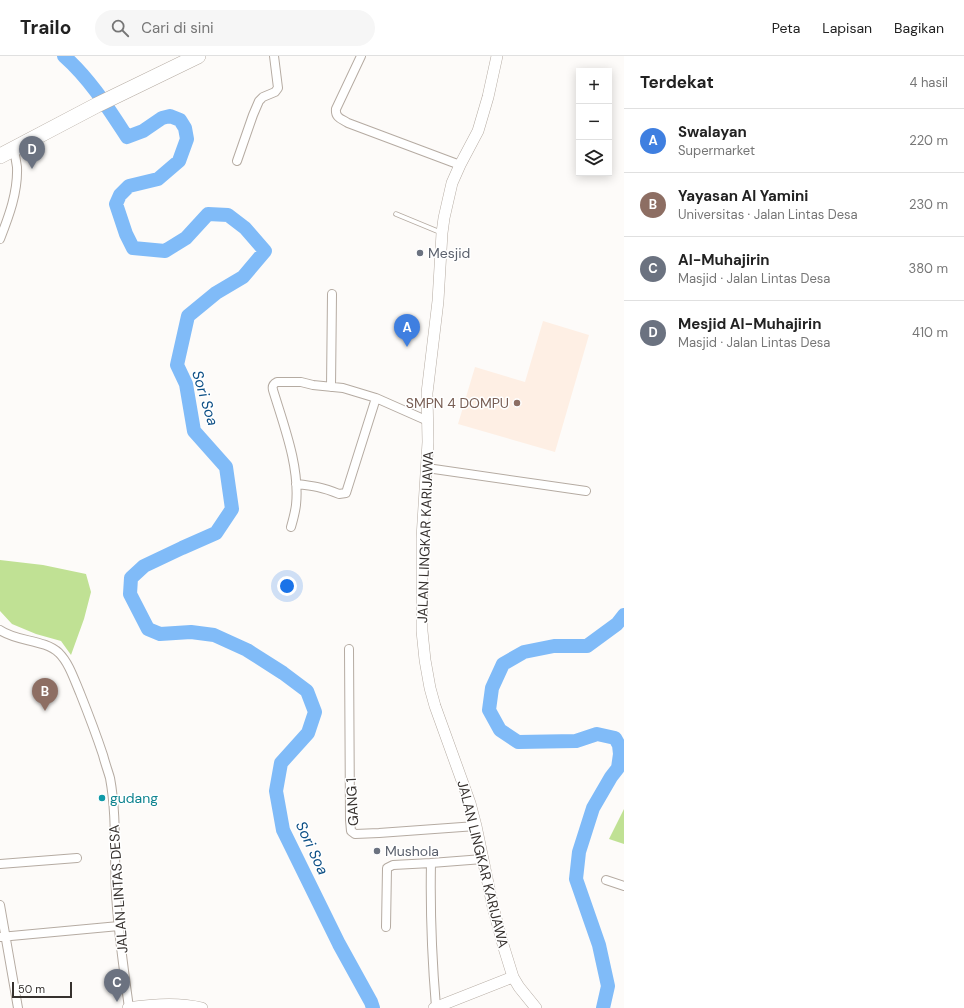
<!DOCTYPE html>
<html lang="id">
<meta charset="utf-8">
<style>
:root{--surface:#fff;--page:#f6f6f6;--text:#222;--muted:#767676;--line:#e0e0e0;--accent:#ba2947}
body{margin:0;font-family:"DM Sans",sans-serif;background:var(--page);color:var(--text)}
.controls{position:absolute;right:12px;top:12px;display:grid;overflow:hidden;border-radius:0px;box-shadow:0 2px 10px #0003}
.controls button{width:36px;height:36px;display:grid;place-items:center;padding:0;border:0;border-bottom:1px solid var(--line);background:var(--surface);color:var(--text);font:20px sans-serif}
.scale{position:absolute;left:12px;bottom:10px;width:60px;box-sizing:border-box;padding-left:4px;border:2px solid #36312e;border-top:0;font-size:11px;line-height:14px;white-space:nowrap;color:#36312e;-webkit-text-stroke:3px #fff;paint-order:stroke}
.you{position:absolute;left:287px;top:530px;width:14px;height:14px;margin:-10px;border:3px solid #fff;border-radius:50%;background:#1a73e8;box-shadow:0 0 0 6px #1a73e833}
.badge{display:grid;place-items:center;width:26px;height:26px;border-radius:50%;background:var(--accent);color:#fff;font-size:13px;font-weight:700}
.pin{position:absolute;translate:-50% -33px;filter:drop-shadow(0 1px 2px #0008)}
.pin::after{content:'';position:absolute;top:21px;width:14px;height:12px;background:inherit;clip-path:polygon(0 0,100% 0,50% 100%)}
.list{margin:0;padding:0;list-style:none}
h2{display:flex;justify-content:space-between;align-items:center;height:52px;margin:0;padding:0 16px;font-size:17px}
h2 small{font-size:13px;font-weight:400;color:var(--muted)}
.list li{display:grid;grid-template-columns:26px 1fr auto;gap:12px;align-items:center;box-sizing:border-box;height:64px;padding:0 16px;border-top:1px solid var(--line)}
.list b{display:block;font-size:15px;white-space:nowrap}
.list p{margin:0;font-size:13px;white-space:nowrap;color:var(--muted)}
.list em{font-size:13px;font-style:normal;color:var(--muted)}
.icon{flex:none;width:22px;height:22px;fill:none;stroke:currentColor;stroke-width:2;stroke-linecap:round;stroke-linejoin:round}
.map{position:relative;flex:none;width:624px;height:952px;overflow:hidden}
header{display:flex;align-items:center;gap:24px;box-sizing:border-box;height:56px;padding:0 20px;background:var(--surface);border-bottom:1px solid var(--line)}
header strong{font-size:19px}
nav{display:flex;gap:22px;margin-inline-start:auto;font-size:14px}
.search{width:280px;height:36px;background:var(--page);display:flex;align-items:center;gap:10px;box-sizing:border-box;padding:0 14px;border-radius:22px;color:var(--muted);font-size:15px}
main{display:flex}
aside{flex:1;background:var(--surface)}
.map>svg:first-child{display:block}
</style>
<header>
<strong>Trailo</strong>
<div class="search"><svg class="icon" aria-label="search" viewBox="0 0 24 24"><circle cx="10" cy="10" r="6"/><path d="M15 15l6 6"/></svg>Cari di sini</div>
<nav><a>Peta</a><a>Lapisan</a><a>Bagikan</a></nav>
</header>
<main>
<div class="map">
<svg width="624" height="952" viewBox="0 0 624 952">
<rect width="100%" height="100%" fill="#fdfbf9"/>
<path fill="#feefe4" d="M543 265 589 279 555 396 458 368 475 311 525 326Z"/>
<path fill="#c0e194" d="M0 504 43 509 86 518 91 536 84 563 71 599 61 585 36 578 12 568 0 555Z
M624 753V788L609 783Z"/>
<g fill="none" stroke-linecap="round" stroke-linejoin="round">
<path stroke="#80bbf8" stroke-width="14" d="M64 0C90 23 108 52 127 81L143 75 162 62 170 60 180 64 185 72 187 83 179 105 158 123 129 130 120 139 116 148 126 178 133 192 165 195 186 182 208 158 228 159 245 172 265 195 243 221 216 237 188 260 177 309 186 328 194 375 226 411 232 453 216 477 182 492 144 510 131 522 130 538 148 573 160 578 191 576 214 579 247 594 283 617 307 635 315 656 308 677 281 707 276 735 283 774 339 888 371 946 373 952
M603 952 608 930 599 889 576 823 579 796 593 752 611 721 618 712 620 698 619 689 615 682 597 678 576 685 518 686 500 674 489 654 492 632 503 608 524 596 554 590H587L617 568 624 559"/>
<defs>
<path id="lane" d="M396 158 442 177"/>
<path id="street" d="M361 0 336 53C335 62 342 63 348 67L460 109
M237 105 253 59 259 45 263 41 275 36 278 32 274 0
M0 183C9 160 18 136 17 111 16 105 15 99 14 92
M331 331 332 238
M427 412 586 435
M296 428C314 430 322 431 339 438L346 437 376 342
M291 471C293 464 295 457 296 449 300 411 284 370 273 334 272 330 273 328 277 326H301L313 329 343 332 376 342 428 365
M0 574C17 586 44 583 59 597 69 607 74 623 80 637 88 657 96 678 103 699 105 707 108 715 110 722 117 760 114 799 116 837 118 876 124 914 129 952
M349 593 350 764 351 775 355 778 379 777 476 770
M0 808 77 802
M606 824 624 830
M0 849 18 952
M386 871 387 812 393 809 431 807
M0 881 119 870
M436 951C432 903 430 855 431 807L483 803"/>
<path id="secondary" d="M497 0 488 41 478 75 460 109 452 127 444 162 442 177 438 245 427 337 428 386 422 482V575L425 604 430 632 435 650 470 747 476 770 493 851 504 892 513 921 519 931 536 952
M128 952C153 948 178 946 202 952
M434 952 513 921"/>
<path id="highway" d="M0 100 97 49 198 0"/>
</defs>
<use href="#lane" stroke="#b5aba2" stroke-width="5.5"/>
<use href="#street" stroke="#b5aba2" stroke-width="10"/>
<use href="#secondary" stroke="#b5aba2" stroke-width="12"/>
<use href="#highway" stroke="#b5aba2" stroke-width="16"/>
<use href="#lane" stroke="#fff" stroke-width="4"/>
<use href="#street" stroke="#fff" stroke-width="8"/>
<use href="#secondary" stroke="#fff" stroke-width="11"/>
<use href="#highway" stroke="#fff" stroke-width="15"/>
</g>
<g fill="#6b7280" stroke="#fff" stroke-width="1.5">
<circle cx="420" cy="197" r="4"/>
<circle cx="377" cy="795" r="4"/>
</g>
<circle fill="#8d6e63" stroke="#fff" stroke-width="1.5" cx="517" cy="347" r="4"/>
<circle fill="#0f9aa8" stroke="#fff" stroke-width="1.5" cx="102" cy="742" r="4"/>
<g text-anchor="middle" stroke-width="3" stroke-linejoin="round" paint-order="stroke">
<g font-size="14" fill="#5b616d" stroke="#fff" text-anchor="start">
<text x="428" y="202">Mesjid</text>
<text x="385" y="800">Mushola</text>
</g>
<g font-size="14" fill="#785e54" stroke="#fff" text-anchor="end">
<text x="509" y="352">SMPN 4 DOMPU</text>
</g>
<g font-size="14" fill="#36312e" stroke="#fff">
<text transform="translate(425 481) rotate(-88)" y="5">JALAN LINGKAR KARIJAWA</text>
<text transform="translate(352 746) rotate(-93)" y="5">GANG 1</text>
<text transform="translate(483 808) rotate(76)" y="5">JALAN LINGKAR KARIJAWA</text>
<text transform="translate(118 833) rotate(-94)" y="5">JALAN LINTAS DESA</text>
</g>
<g font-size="14" fill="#0d838f" stroke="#fff" text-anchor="start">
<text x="110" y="747">gudang</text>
</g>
<g font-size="15" font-style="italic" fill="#0e5086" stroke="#fff">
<text transform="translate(205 342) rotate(73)" y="5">Sori Soa</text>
<text transform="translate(312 792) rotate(65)" y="5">Sori Soa</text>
</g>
</g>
</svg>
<div class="controls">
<button>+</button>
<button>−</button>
<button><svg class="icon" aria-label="layers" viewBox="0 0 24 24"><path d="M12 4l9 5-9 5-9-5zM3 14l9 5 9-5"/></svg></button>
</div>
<div class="scale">50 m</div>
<div class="you"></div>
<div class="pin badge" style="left:407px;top:291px;background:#3f7fe0">A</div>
<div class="pin badge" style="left:45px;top:655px;background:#8d6e63">B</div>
<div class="pin badge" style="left:117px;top:946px;background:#6b7280">C</div>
<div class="pin badge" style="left:32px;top:113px;background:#6b7280">D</div>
</div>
<aside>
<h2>Terdekat<small>4 hasil</small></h2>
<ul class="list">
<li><span class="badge" style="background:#3f7fe0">A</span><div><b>Swalayan</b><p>Supermarket</p></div><em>220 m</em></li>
<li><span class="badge" style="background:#8d6e63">B</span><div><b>Yayasan Al Yamini</b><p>Universitas · Jalan Lintas Desa</p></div><em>230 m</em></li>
<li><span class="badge" style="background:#6b7280">C</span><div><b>Al-Muhajirin</b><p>Masjid · Jalan Lintas Desa</p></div><em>380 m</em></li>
<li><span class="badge" style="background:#6b7280">D</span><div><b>Mesjid Al-Muhajirin</b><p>Masjid · Jalan Lintas Desa</p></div><em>410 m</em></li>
</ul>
</aside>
</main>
